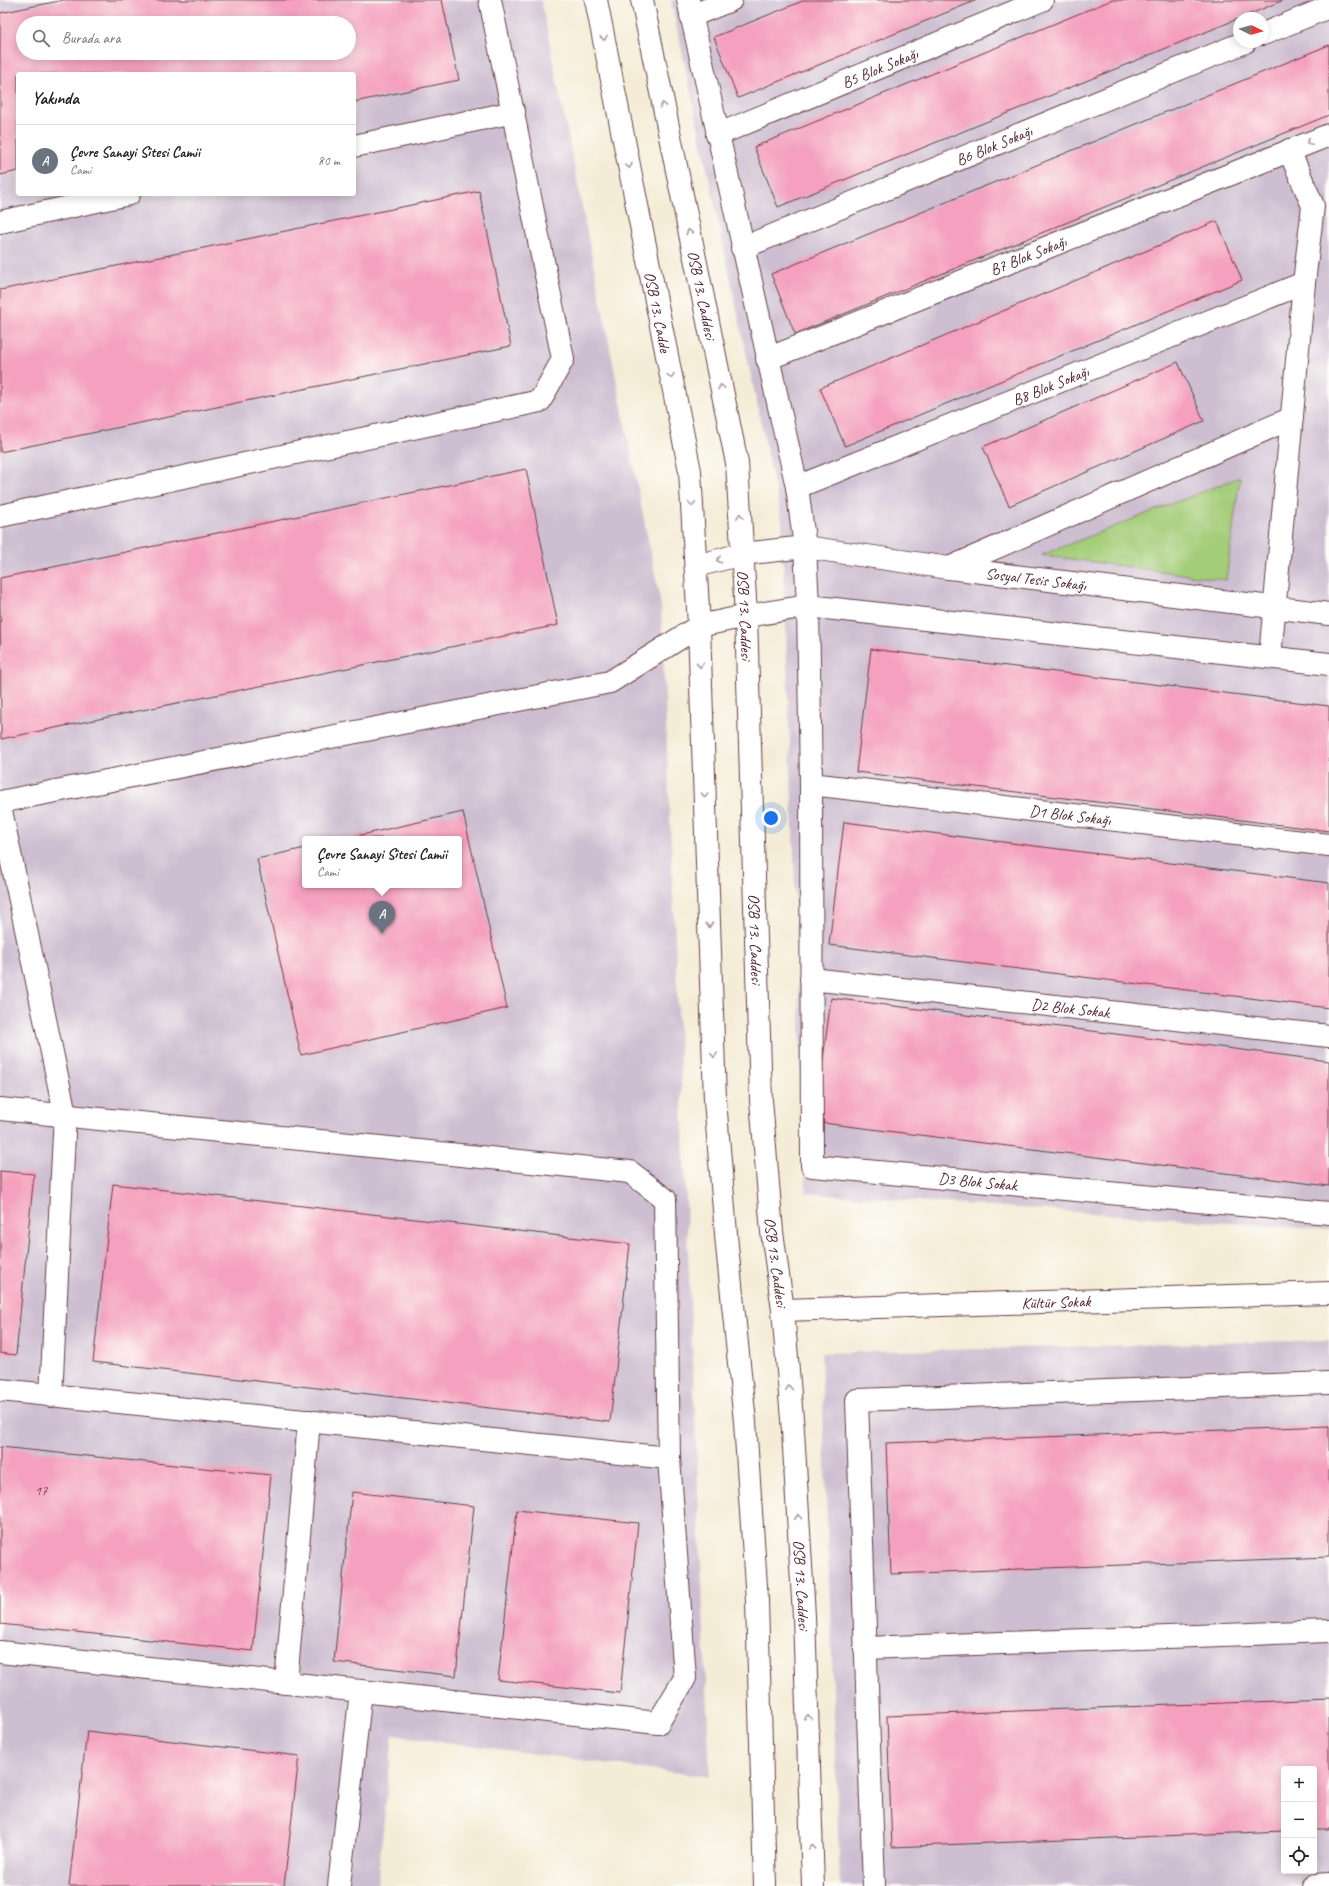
<!DOCTYPE html>
<html lang="tr">
<meta charset="utf-8">
<style>
:root{--surface:#fff;--page:#f6f6f6;--text:#222;--muted:#767676;--line:#e0e0e0;--accent:#db2777}
body{margin:0;font-family:Caveat,sans-serif;background:var(--page);color:var(--text)}
.controls{position:absolute;right:12px;bottom:12px;display:grid;overflow:hidden;border-radius:4px;box-shadow:0 2px 10px #0003}
.controls button{width:36px;height:36px;display:grid;place-items:center;padding:0;border:0;border-bottom:1px solid var(--line);background:var(--surface);color:var(--text);font:20px sans-serif}
.compass{position:absolute;left:1233px;top:12px;width:36px;height:36px;border-radius:50%;background:var(--surface);box-shadow:0 2px 10px #0003;rotate:95deg}
.you{position:absolute;left:771px;top:818px;width:14px;height:14px;margin:-10px;border:3px solid #fff;border-radius:50%;background:#1a73e8;box-shadow:0 0 0 6px #1a73e833}
.badge{display:grid;place-items:center;width:26px;height:26px;border-radius:50%;background:var(--accent);color:#fff;font-size:13px;font-weight:700}
.pin{position:absolute;translate:-50% -33px;filter:drop-shadow(0 1px 2px #0008)}
.pin::after{content:'';position:absolute;top:21px;width:14px;height:12px;background:inherit;clip-path:polygon(0 0,100% 0,50% 100%)}
.popup{position:absolute;left:302px;top:836px;width:160px;height:52px;box-sizing:border-box;display:grid;place-content:center;border-radius:4px;background:var(--surface);filter:drop-shadow(0 1px 3px #0005);font-size:13px;white-space:nowrap;color:var(--muted)}
.popup b{font-size:15px;color:var(--text)}
.popup::after{content:'';position:absolute;left:50%;top:100%;margin-left:-8px;border:8px solid transparent;border-top-color:var(--surface)}
.list{margin:0;padding:0;list-style:none}
h2{display:flex;justify-content:space-between;align-items:center;height:52px;margin:0;padding:0 16px;font-size:17px}
h2 small{font-size:13px;font-weight:400;color:var(--muted)}
.list li{display:grid;grid-template-columns:26px 1fr auto;gap:12px;align-items:center;box-sizing:border-box;height:72px;padding:0 16px;border-top:1px solid var(--line)}
.list b{display:block;font-size:15px;white-space:nowrap}
.list p{margin:0;font-size:13px;white-space:nowrap;color:var(--muted)}
.list em{font-size:13px;font-style:normal;color:var(--muted)}
.icon{flex:none;width:22px;height:22px;fill:none;stroke:currentColor;stroke-width:2;stroke-linecap:round;stroke-linejoin:round}
.map{position:relative;flex:none;width:1329px;height:1886px;overflow:hidden}
.search{position:absolute;background:var(--surface);box-shadow:0 2px 10px #0003;left:16px;top:16px;width:340px;height:44px;display:flex;align-items:center;gap:10px;box-sizing:border-box;padding:0 14px;border-radius:22px;color:var(--muted);font-size:15px}
.panel{position:absolute;background:var(--surface);box-shadow:0 2px 10px #0003;left:16px;top:72px;width:340px;height:124px;border-radius:4px}
.map>svg:first-child{display:block}
</style>
<div class="map">
<svg width="1329" height="1886" viewBox="0 0 1329 1886">
<rect width="100%" height="100%" fill="#fdfcf7"/>
<filter id="ink" filterUnits="userSpaceOnUse"><feTurbulence type="fractalNoise" baseFrequency=".025" numOctaves="2"/><feDisplacementMap in="SourceGraphic" scale="8" xChannelSelector="R" yChannelSelector="G"/><feConvolveMatrix kernelMatrix="1 2 1 2 8 2 1 2 1" color-interpolation-filters="sRGB"/></filter>
<filter id="wash" filterUnits="userSpaceOnUse"><feTurbulence type="fractalNoise" baseFrequency=".012" numOctaves="4" result="noise"/><feDisplacementMap in="SourceGraphic" scale="16" xChannelSelector="R" yChannelSelector="G"/><feGaussianBlur stdDeviation="0.9" result="paint"/><feColorMatrix in="noise" values="0 0 0 0 0 0 0 0 0 0 0 0 0 0 0 0 0 1.4 0 .05"/><feComposite in="paint" operator="in"/></filter>
<g filter="url(#wash)">
<rect width="100%" height="100%" fill="#f4ecd6"/>
<path fill="#cebed1" fill-rule="evenodd" d="M0 0H541L661 605 710 1777 393 1735 377 1886H0ZM23 23H349V53H23ZM18 74H354V194H18ZM305 839H459V885H305Z
M671 0H1329V1230L806 1193 782 521ZM1239 18H1263V42H1239Z
M1329 1340V1886H840L821 1353ZM1284 1769H1314V1871H1284Z"/>
<path fill="#a4cd79" stroke="#777652" d="M1240 477 1226 580 1042 555Z"/>
<g id="blocks">
<path fill="#f4a0be" fill-rule="evenodd" d="M64 0H442L459 80 354 102V74H18V171L0 175V13ZM23 23H349V53H23Z
M805 0H977L738 98 714 37Z
M1112 0H1284L778 207 754 147Z
M1329 45V115L795 334 771 274Z
M479 191 511 346 0 452V290Z
M1217 221 1242 280 845 446 820 388Z
M1178 362 1204 421 1009 506 983 447Z
M526 469 558 625 1 739 0 578Z
M871 649 1329 706V831L856 772Z
M463 812 507 1008 301 1055 257 859 305 848V885H459V839L348 838Z
M844 822 1329 883V1008L829 945Z
M831 998 1329 1061V1186L815 1122Z
M0 1171 34 1174 16 1355 0 1353Z
M113 1184 630 1244 610 1422 93 1362Z
M1329 1426V1557L891 1574 886 1443Z
M0 1447 271 1475 253 1651 0 1624Z
M352 1492 474 1506 456 1676 334 1662Z
M517 1510 638 1523 620 1693 498 1680Z
M1329 1699V1830H1314V1769H1284V1831L892 1847 887 1716Z
M87 1731 299 1756 284 1886H69Z"/>
</g>
</g>
<g filter="url(#ink)">
<use href="#blocks" fill-opacity="0" stroke="#643e45" stroke-width="1"/>
<g fill="none" stroke-linecap="round" stroke-linejoin="round">
<defs>
<g id="minor">
<path id="s1" d="M596 0 690 471 699 626 715 1100 727 1246 745 1422 757 1601 765 1886"/>
<path id="s2" d="M642 0 737 463 746 616 761 1100 772 1232 783 1310 793 1431 804 1616 813 1886"/>
<path id="s3" d="M688 0 797 487 805 547 808 606 811 784 812 1166 1329 1213"/>
<path d="M691 16 731 0"/>
<path d="M1263 34 1329 7"/>
<path id="s4" d="M717 135 1042 0"/>
<path d="M354 146 514 112"/>
<path d="M0 222 129 194"/>
<path id="s5" d="M742 248 1245 42"/>
<path id="s6" d="M767 359 1329 135"/>
<path id="s7" d="M797 487 1304 283"/>
<path d="M0 516 540 401 563 359 490 0"/>
<path id="s8" d="M696 566 742 554 805 547 949 568 1329 614"/>
<path d="M949 568 1292 418"/>
<path d="M1270 657 1304 283 1313 206 1289 150"/>
<path id="s9" d="M811 784 1329 845"/>
<path d="M0 802 610 682 699 626 746 616 808 606 1329 664"/>
<path d="M0 806 65 1114 51 1396"/>
<path id="s10" d="M811 979 1329 1036"/>
<path d="M0 1109 630 1172 665 1199 669 1458 685 1678 658 1723 0 1652"/>
<path id="s11" d="M783 1310 1329 1293"/>
<path d="M0 1390 669 1458"/>
<path d="M865 1648 1329 1631"/>
<path d="M286 1683 309 1421"/>
<path d="M339 1886 361 1691"/>
<path d="M874 1886 857 1400 1329 1383"/>
<path d="M1314 1886 1329 1885"/>
</g>
</defs>
<use href="#minor" stroke="#643e45" stroke-width="24"/>
<use href="#minor" stroke="#fff" stroke-width="22"/>
</g>
<defs><path id="oneway-chevron" d="M-2-3.5L2.5 0L-2 3.5" fill="none" stroke-width="1.6" stroke-linecap="round" stroke-linejoin="round"/></defs>
<g stroke="#ae9aa0">
<use href="#oneway-chevron" transform="translate(604 38) rotate(79)"/>
<use href="#oneway-chevron" transform="translate(663 105) rotate(-102)"/>
<use href="#oneway-chevron" transform="translate(1309 142) rotate(158)"/>
<use href="#oneway-chevron" transform="translate(629 166) rotate(79)"/>
<use href="#oneway-chevron" transform="translate(689 232) rotate(-102)"/>
<use href="#oneway-chevron" transform="translate(671 376) rotate(79)"/>
<use href="#oneway-chevron" transform="translate(721 387) rotate(-102)"/>
<use href="#oneway-chevron" transform="translate(692 504) rotate(86)"/>
<use href="#oneway-chevron" transform="translate(740 516) rotate(-93)"/>
<use href="#oneway-chevron" transform="translate(719 560) rotate(167)"/>
<use href="#oneway-chevron" transform="translate(700 665) rotate(88)"/>
<use href="#oneway-chevron" transform="translate(705 795) rotate(88)"/>
<use href="#oneway-chevron" transform="translate(709 925) rotate(88)"/>
<use href="#oneway-chevron" transform="translate(714 1055) rotate(88)"/>
<use href="#oneway-chevron" transform="translate(789 1388) rotate(-95)"/>
<use href="#oneway-chevron" transform="translate(798 1517) rotate(-94)"/>
<use href="#oneway-chevron" transform="translate(808 1717) rotate(-92)"/>
<use href="#oneway-chevron" transform="translate(812 1847) rotate(-92)"/>
</g>
</g>
<g text-anchor="middle" stroke-width="3" stroke-linejoin="round" paint-order="stroke">
<g font-size="14" fill="#743f50">
<text x="41" y="1495">17</text>
</g>
<g font-size="16" fill="#4a1f2b" stroke="#fdfcf7">
<text dy="6" stroke="none"><textPath href="#s4" startOffset="176">B5 Blok Sokağı</textPath></text>
<text dy="6" stroke="none"><textPath href="#s5" startOffset="272">B6 Blok Sokağı</textPath></text>
<text dy="6" stroke="none"><textPath href="#s6" startOffset="281">B7 Blok Sokağı</textPath></text>
<text dy="6" stroke="none"><textPath href="#s2" startOffset="301">OSB 13. Caddesi</textPath></text>
<text dy="6" stroke="none"><textPath href="#s1" startOffset="318">OSB 13. Cadde</textPath></text>
<text dy="6" stroke="none"><textPath href="#s7" startOffset="273">B8 Blok Sokağı</textPath></text>
<text dy="6" stroke="none"><textPath href="#s8" startOffset="344">Sosyal Tesis Sokağı</textPath></text>
<text dy="6" stroke="none"><textPath href="#s2" startOffset="625">OSB 13. Caddesi</textPath></text>
<text dy="6" stroke="none"><textPath href="#s9" startOffset="261">D1 Blok Sokağı</textPath></text>
<text dy="6" stroke="none"><textPath href="#s2" startOffset="949">OSB 13. Caddesi</textPath></text>
<text dy="6" stroke="none"><textPath href="#s10" startOffset="261">D2 Blok Sokak</textPath></text>
<text dy="6" stroke="none"><textPath href="#s3" startOffset="1345">D3 Blok Sokak</textPath></text>
<text dy="6" stroke="none"><textPath href="#s2" startOffset="1273">OSB 13. Caddesi</textPath></text>
<text dy="6" stroke="none"><textPath href="#s11" startOffset="273">Kültür Sokak</textPath></text>
<text dy="6" stroke="none"><textPath href="#s2" startOffset="1597">OSB 13. Caddesi</textPath></text>
</g>
</g>
</svg>
<div class="controls">
<button>+</button>
<button>−</button>
<button><svg class="icon" aria-label="locate" viewBox="0 0 24 24"><circle cx="12" cy="12" r="6"/><path d="M12 2v4M12 18v4M2 12h4M18 12h4"/></svg></button>
</div>
<svg class="compass" viewBox="-18 -18 36 36"><path d="M0-13l5 13h-10z" fill="#e53935"/><path d="M0 13l5-13h-10z" fill="#767676"/></svg>
<div class="you"></div>
<div class="pin badge" style="left:382px;top:934px;background:#6b7280">A</div>
<div class="popup"><b>Çevre Sanayi Sitesi Camii</b>Cami</div>
<div class="search"><svg class="icon" aria-label="search" viewBox="0 0 24 24"><circle cx="10" cy="10" r="6"/><path d="M15 15l6 6"/></svg>Burada ara</div>
<section class="panel">
<h2>Yakında<small></small></h2>
<ul class="list">
<li><span class="badge" style="background:#6b7280">A</span><div><b>Çevre Sanayi Sitesi Camii</b><p>Cami</p></div><em>80 m</em></li>
</ul>
</section>
</div>
